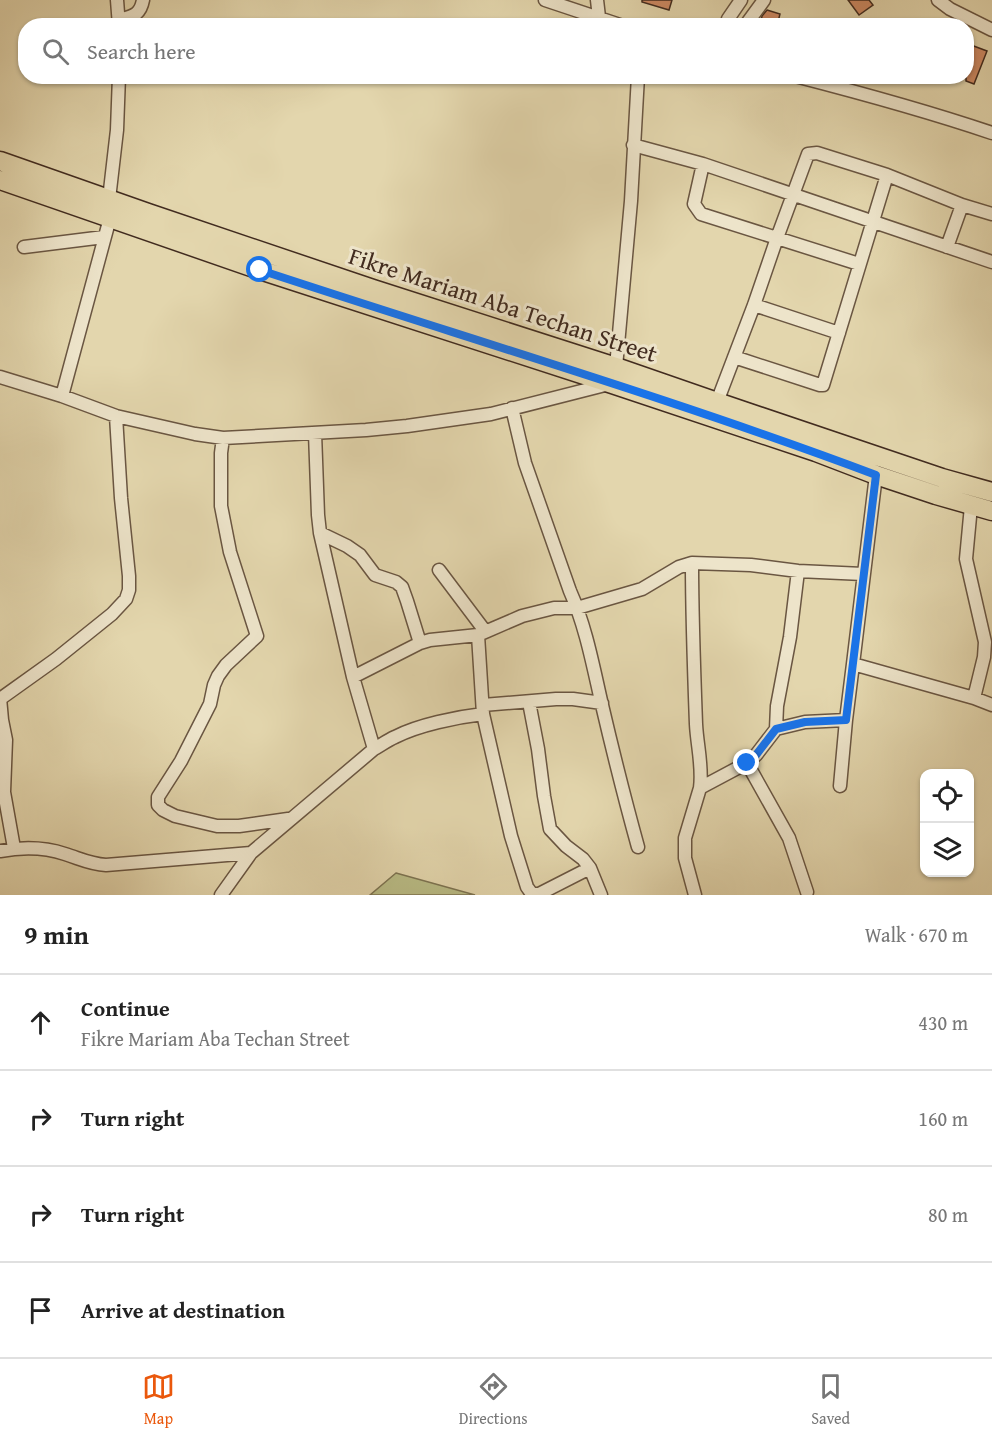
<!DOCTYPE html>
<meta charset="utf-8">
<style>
:root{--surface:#fff;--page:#f2f2f2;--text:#222;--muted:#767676;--line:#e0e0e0;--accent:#ea580c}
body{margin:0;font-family:"Gentium Book Plus",serif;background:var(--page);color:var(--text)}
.controls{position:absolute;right:18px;bottom:18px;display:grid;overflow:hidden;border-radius:12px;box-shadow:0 2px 4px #0004}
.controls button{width:54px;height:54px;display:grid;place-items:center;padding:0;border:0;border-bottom:2px solid var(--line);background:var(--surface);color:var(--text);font:30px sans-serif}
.stop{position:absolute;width:18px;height:18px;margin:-14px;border:4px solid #1a73e8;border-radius:50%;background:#fff}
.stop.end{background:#1a73e8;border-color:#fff;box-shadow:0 2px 6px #0008}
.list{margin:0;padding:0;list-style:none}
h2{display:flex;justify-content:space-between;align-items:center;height:78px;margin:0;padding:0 24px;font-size:26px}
h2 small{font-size:20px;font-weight:400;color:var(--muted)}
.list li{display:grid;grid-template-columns:39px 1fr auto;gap:18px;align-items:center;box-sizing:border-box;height:96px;padding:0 24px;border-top:2px solid var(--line)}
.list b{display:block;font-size:22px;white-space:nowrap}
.list p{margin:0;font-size:20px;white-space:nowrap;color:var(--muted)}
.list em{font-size:20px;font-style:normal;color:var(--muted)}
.icon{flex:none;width:33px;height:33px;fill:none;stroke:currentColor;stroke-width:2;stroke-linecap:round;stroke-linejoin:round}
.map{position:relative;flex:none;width:992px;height:895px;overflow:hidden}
.search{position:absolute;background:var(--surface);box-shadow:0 2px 4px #0004;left:18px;right:18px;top:18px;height:66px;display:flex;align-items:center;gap:15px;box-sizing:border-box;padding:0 21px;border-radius:24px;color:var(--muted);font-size:22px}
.sheet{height:462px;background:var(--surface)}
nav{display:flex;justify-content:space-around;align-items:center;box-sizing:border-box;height:84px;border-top:2px solid var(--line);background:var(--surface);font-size:16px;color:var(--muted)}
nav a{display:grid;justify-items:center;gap:3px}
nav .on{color:var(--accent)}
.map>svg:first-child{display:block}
</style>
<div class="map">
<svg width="992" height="895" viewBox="0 0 992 895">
<rect width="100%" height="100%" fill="#e3d6ad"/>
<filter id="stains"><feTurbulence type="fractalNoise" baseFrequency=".00333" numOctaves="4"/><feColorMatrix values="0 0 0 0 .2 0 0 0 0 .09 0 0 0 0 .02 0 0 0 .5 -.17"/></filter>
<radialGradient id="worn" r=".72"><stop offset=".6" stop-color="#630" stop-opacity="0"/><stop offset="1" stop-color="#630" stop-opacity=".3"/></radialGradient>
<path fill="#b9bc86" stroke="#7d7452" stroke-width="1.5" d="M396 873 475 895H370Z"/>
<path fill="#ce8a64" stroke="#412b1f" stroke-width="1.5" d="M642 0H672L669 10 642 2Z
M848 0H869L873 5 859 15Z
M767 10 780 14 777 26H760L762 16Z
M971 45 987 51 974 84 966 81V57Z"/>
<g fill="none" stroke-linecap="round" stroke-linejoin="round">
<defs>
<path id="minor" d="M117 0 119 26
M545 0 623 26
M597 0 599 17
M938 0 950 9 992 30
M119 20C132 16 140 16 143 0
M728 26V19L741 0
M745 26 764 0
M795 76C861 93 927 111 992 133
M633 145 703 164 992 262
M703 164 694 204 701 214 859 264
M109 199 117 130 119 76
M24 247 104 237
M947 247 962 205
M754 305 839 333
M734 357 820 385H823L887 175
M616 367 631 201 638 76
M0 377 62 396 116 416 195 434 223 438 366 430 407 426 491 414 609 384
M62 396 110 218
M717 402 754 305 777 238 808 154 817 153 887 175 962 205 992 214
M512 408 525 463 570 591C586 627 593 666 602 705 613 752 625 800 638 847
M315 433 318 515 320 533 353 677 374 749
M223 438 221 453V506L230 552 257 636 226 665 218 676 214 685 210 704 181 761 158 797V805L163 810 175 816 217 826H239L288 819
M876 475 853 664 974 698 992 705
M971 506 966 559 985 642 984 657 974 698
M320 533 347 546 360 555 375 575 396 582 402 587 407 601 420 643
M692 563C692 617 694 670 696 724 697 745 703 767 700 788
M439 570 485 631
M353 677 420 643 430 640 478 635
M0 698 2 720 6 740 4 792 14 848
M0 699 56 659 112 614 126 599 129 590V576L121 498 116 416
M529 702 538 749 544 796 550 829 566 846 583 859 590 868 601 895
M483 705 556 699H573L602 703
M483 714 511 836 527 887 532 894H539L590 868
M776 729 777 706 790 637 798 571
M747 763 789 838 807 892
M840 786 846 720 853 664
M0 851C22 847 44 847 65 854 81 859 90 864 106 865L251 853
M221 895 251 853 374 749C381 745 388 740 395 737 418 725 457 717 483 714L478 635 522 616 554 608H577L642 589 679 567 692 563 751 565 798 571 863 574
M695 895 685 858V838L700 788 747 763 756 755 776 729 805 722 846 720"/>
<path id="primary" d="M0 161 148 213 373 289 616 367 717 402 942 478 992 492
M0 180 260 270 612 384 816 452 876 475 936 495 992 511"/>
</defs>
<use href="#minor" stroke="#6a5642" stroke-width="15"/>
<use href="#primary" stroke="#412b1f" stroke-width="21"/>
<use href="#minor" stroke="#ede4ca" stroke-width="12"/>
<use href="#primary" stroke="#e3d6ad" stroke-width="18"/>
</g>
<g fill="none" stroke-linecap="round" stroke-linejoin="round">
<path stroke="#1a73e8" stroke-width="8" d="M260 270C466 338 674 399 876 475L846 720 805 722 776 729 756 755 747 763"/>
</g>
<g text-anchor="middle" stroke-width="6" stroke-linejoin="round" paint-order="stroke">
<g font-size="24" fill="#412b1f" stroke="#ede4ca">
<text transform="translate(503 305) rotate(18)" y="8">Fikre Mariam Aba Techan Street</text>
</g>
</g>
<rect width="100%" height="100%" filter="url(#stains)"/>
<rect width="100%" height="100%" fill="url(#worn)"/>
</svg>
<div class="controls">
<button><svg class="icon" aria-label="locate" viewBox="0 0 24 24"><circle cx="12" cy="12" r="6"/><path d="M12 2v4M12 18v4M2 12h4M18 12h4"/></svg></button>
<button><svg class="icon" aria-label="layers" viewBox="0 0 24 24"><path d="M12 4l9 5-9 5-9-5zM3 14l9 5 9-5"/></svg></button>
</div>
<div class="stop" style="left:260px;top:270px"></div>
<div class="stop end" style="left:747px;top:763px"></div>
<div class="search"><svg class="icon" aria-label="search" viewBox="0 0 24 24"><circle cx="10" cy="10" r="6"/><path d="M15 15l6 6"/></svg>Search here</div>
</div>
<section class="sheet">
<h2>9 min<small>Walk · 670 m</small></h2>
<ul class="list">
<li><svg class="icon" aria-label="ahead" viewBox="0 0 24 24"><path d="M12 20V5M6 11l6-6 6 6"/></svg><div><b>Continue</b><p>Fikre Mariam Aba Techan Street</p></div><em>430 m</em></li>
<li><svg class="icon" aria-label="right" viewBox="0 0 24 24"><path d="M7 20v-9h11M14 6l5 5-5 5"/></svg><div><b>Turn right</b></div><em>160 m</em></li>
<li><svg class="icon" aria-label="right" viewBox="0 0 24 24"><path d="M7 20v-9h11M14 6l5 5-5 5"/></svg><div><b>Turn right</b></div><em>80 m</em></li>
<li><svg class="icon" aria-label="arrive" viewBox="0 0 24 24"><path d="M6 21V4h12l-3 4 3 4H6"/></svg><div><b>Arrive at destination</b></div></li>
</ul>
</section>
<nav>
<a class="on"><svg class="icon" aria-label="map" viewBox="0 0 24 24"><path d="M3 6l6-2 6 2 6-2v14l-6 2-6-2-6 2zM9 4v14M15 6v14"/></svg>Map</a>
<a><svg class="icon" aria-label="directions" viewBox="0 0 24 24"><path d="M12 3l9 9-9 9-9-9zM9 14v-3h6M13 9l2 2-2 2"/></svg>Directions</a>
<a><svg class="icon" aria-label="saved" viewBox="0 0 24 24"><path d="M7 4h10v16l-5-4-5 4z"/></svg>Saved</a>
</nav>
